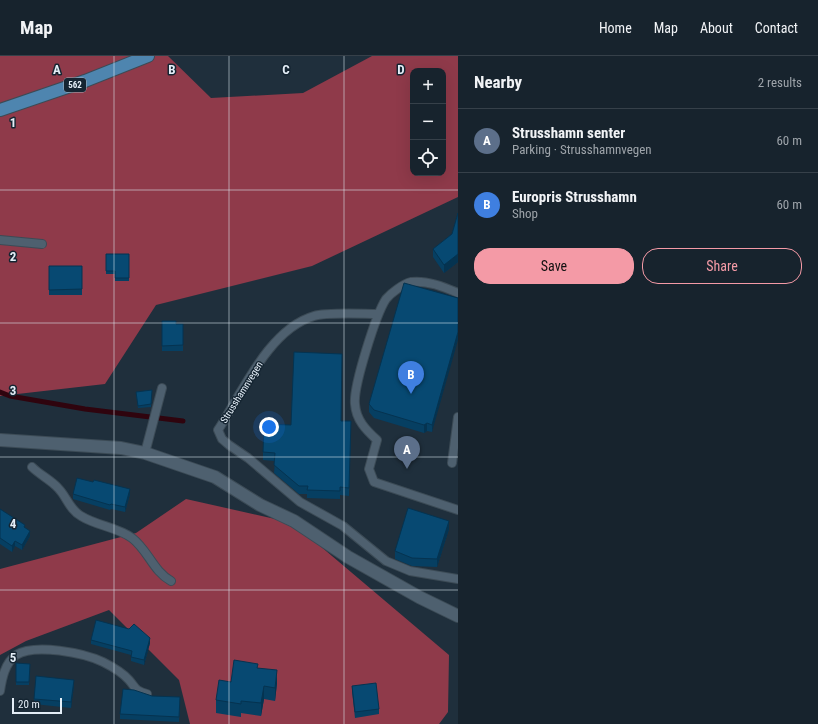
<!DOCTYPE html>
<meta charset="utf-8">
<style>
:root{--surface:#17232d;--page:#242f39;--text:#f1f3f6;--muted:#9ea4aa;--line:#364049;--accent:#f49aa6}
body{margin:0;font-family:"Roboto Condensed",sans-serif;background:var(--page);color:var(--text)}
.controls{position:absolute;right:12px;top:12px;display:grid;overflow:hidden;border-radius:8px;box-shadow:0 4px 16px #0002}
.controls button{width:36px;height:36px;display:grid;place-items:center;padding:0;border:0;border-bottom:1px solid var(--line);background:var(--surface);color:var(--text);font:20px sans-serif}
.scale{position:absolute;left:12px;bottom:10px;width:50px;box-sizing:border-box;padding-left:4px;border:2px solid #e4eef7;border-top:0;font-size:11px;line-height:14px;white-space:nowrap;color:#e4eef7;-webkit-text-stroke:3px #152532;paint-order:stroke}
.you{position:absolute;left:269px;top:371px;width:14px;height:14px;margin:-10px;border:3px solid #fff;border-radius:50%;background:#1a73e8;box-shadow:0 0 0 6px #1a73e833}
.badge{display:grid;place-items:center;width:26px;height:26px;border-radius:50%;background:var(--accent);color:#fff;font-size:13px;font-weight:700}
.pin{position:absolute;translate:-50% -33px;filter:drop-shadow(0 1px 2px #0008)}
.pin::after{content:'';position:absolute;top:21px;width:14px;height:12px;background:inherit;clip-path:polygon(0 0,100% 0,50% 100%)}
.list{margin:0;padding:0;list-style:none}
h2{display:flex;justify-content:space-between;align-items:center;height:52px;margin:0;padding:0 16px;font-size:17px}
h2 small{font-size:13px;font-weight:400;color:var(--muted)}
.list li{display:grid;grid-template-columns:26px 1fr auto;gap:12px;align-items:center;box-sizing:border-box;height:64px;padding:0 16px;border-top:1px solid var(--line)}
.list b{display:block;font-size:15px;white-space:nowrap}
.list p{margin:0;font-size:13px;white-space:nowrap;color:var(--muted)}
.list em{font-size:13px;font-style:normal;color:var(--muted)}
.actions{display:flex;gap:8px;padding:12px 16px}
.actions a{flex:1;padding:9px 0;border:1px solid var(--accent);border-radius:16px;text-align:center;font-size:14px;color:var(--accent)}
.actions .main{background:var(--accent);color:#111}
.icon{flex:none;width:22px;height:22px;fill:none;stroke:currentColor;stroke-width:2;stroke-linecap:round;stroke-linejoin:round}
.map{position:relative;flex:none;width:458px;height:668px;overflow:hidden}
header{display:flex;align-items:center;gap:24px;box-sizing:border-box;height:56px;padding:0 20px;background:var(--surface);border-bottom:1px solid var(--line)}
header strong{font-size:19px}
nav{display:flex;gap:22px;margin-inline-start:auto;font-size:14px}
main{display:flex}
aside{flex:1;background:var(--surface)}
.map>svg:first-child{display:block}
</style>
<header>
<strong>Map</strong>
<nav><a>Home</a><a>Map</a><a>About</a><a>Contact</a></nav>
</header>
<main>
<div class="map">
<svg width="458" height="668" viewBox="0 0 458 668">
<rect width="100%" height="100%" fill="#1f2f3c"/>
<path fill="#8f3a4a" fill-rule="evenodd" d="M0 0H168L211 42 303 37 372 0H458V141L312 210 156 249 105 328 0 340ZM413 15H443V117H413Z
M186 443 293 467 449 599 448 656 439 668H190L179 624 109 554 26 585 0 599V513L136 477Z"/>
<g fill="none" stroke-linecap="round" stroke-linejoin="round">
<path stroke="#2f040e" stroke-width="5" d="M0 336 10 340 85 353 183 365"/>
<defs>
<path id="service" d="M0 184 42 188
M458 237C444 231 427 224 411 226 403 228 391 237 386 243 376 258 353 331 355 348 356 364 366 374 377 384L369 413 374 426 458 454
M378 258C363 258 327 256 314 260 269 273 242 337 218 374L222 383 229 389 248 402 300 446 343 470 386 505 410 515 458 523
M145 397 162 332
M452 407 458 361
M32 411C40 419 51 424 58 432 67 441 69 453 81 460 97 470 117 471 132 482 148 494 153 515 171 525
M0 635C2 622 5 607 16 599 35 587 84 597 103 606 111 610 123 617 129 624 136 632 135 635 147 638"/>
<path id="tertiary" d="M0 384 121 392 145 397 215 421 260 449 294 465 348 501 419 541 458 560"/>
<path id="primary" d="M0 54 85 25 148 0"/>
</defs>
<use href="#service" stroke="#3c4b56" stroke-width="10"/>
<use href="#tertiary" stroke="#3c4b56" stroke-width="14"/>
<use href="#primary" stroke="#3c4b56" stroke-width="14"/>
<use href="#service" stroke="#4e606f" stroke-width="8"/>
<use href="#tertiary" stroke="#4e606f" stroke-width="12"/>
<use href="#primary" stroke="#4e85af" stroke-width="12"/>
</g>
<path fill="#063f62" d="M458 157V206L444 217 433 201V193L452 178Z
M106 198H129V225H115V218H106Z
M49 210H82V239H49Z
M458 242 432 376 427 375 424 377 374 362 369 356V348Z
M162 265 176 268H183V295H162Z
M152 334 151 351 138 352 136 336Z
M341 365 351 373 349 440 340 439V443L307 442V438H299L274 417 275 405 263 404V396L291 369Z
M73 438H130L125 456 111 453 110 454 73 443Z
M0 453 25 472 30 480 22 494 15 490 12 496 0 488Z
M449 473 437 511 412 510 395 503V495Z
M91 584 150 587 144 609 131 605V599L91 588Z
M30 608 29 629H16V626Z
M258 612 277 627 275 645 264 643 261 660 241 657V661L216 657V644L231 626Z
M74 629 71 652 34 648V643Z
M352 630 379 653V658L355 662 352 635Z
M152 640 180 647 179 666 120 663V658Z"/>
<path fill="#053350" d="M458 198V206L444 217V209Z
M458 276V284L432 376V369Z
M427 367V375L424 377V369Z
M130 433V438L125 456V451Z
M449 465V473L437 511V503Z
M30 475V480L22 494V489Z
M15 485V490L12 496V490Z
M150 582V587L144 609V604Z
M277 614V627L275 645V632Z
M74 624V629L71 652V646Z
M264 630V643L261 660V647Z"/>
<path fill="#074972" stroke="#053350" d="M458 157V198L444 209 433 193 452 178Z
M106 198H129V222H115V215H106Z
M49 210H82V233L49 234Z
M404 227 458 242V276L432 369 427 367 424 369 374 354 369 348Z
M162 265H176V268H183V289L162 290Z
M294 296 342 298 341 365H351L349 432 340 431V435L307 434 308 430H299L274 409 275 397 263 396 264 368 291 369Z
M152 334 151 348 138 350 136 336Z
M77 422 93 426 94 424 130 433 125 451 111 448 110 449 73 438Z
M408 452 449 465 437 503 412 502 395 495Z
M0 453 25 469 24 471 30 475 22 489 15 485 12 490 0 482Z
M96 564 129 573 134 568 150 582 144 604 131 601 132 595 91 584Z
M234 604 258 608 257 612 277 614 275 632 264 630 261 647 241 645V648L216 644 219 624 231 626Z
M16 607 30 608 29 626H16Z
M36 620 74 624 71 646 34 643Z
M376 627 379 653 355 656 352 630Z
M123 633 134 634 152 640 180 641 179 661 120 658Z"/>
<path fill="none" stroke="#e4eef7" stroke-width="1" stroke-opacity="0.55" d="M114 0V668M229 0V668M344 0V668M0 134H458M0 267H458M0 401H458M0 534H458"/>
<g text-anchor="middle" stroke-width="3" stroke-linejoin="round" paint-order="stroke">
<rect fill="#152532" stroke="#a6b2bc" stroke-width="1" x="64" y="22" width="22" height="14" rx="3"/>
<g font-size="9" font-weight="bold" fill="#e4eef7">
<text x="75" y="32">562</text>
</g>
<g font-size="10" fill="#e4eef7" stroke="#152532">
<text transform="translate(241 336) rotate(-58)" y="4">Strusshamnvegen</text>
</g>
</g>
<g font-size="13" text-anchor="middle" font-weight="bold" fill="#e4eef7" stroke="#152532" stroke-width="3" stroke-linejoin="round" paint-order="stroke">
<text x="57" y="18">A</text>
<text x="172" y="18">B</text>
<text x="286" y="18">C</text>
<text x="401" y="18">D</text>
<text x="13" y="71">1</text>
<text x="13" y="205">2</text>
<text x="13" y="339">3</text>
<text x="13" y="472">4</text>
<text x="13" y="606">5</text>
</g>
</svg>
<div class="controls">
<button>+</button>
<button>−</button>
<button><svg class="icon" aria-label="locate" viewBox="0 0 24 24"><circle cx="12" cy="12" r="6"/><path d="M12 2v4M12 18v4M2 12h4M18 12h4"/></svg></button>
</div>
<div class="scale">20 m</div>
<div class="you"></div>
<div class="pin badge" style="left:407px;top:413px;background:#5c6f8a">A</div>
<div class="pin badge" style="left:411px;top:338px;background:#3f7fe0">B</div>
</div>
<aside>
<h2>Nearby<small>2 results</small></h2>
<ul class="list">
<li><span class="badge" style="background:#5c6f8a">A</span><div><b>Strusshamn senter</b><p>Parking · Strusshamnvegen</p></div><em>60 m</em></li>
<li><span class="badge" style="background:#3f7fe0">B</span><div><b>Europris Strusshamn</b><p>Shop</p></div><em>60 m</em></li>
</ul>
<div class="actions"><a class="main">Save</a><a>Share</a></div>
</aside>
</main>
